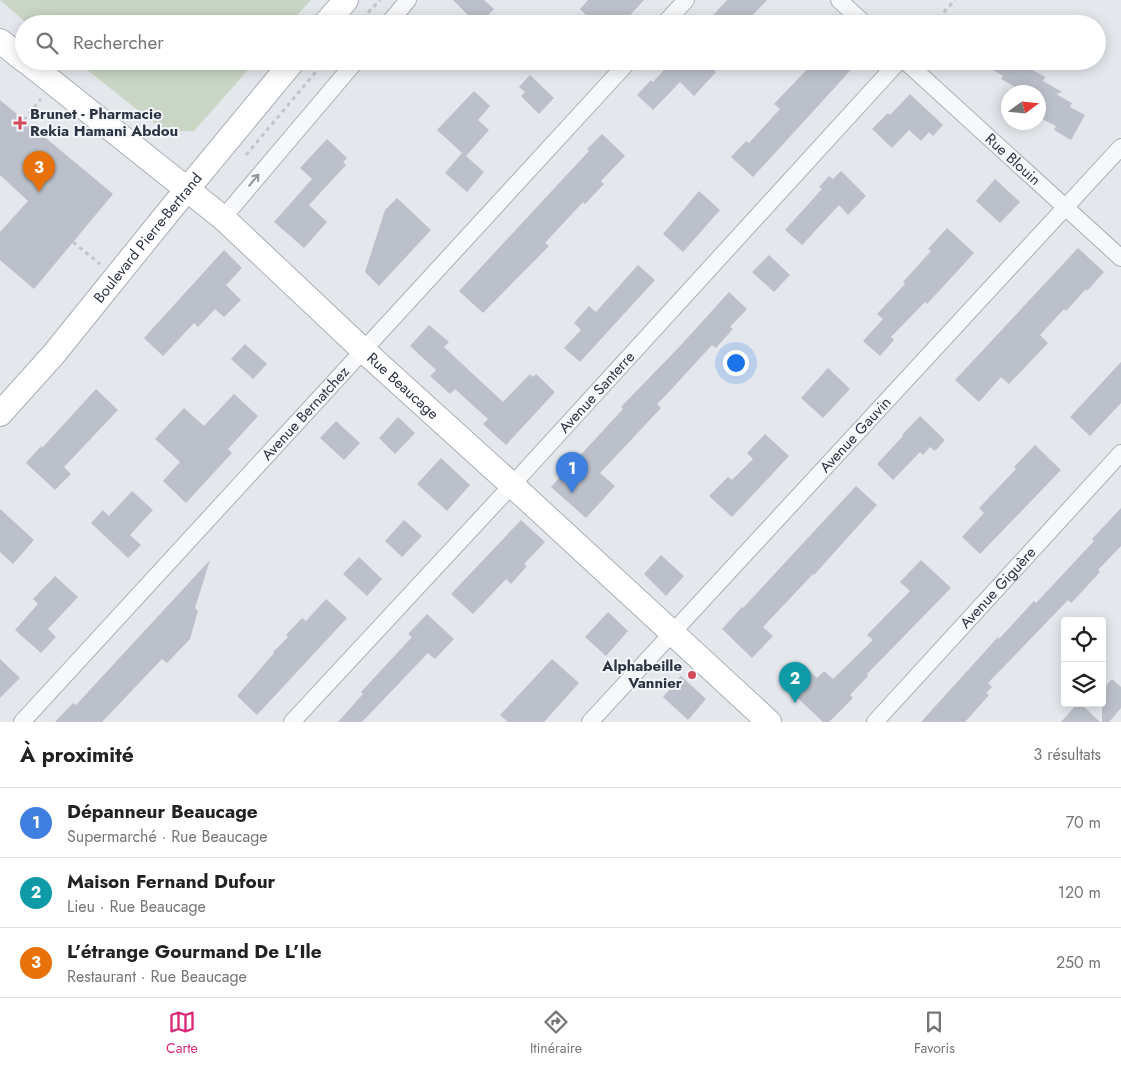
<!DOCTYPE html>
<html lang="fr">
<meta charset="utf-8">
<style>
:root{--surface:#fff;--page:#f2f2f2;--text:#222;--muted:#767676;--line:#e0e0e0;--accent:#db2777}
body{margin:0;font-family:Jost,sans-serif;background:var(--page);color:var(--text)}
.controls{position:absolute;right:15px;bottom:15px;display:grid;overflow:hidden;border-radius:5px;box-shadow:0 2px 12px #0003}
.controls button{width:45px;height:45px;display:grid;place-items:center;padding:0;border:0;border-bottom:1px solid var(--line);background:var(--surface);color:var(--text);font:25px sans-serif}
.compass{position:absolute;left:1001px;top:85px;width:45px;height:45px;border-radius:50%;background:var(--surface);box-shadow:0 2px 12px #0003;rotate:75deg}
.you{position:absolute;left:735px;top:362px;width:18px;height:18px;margin:-12px;border:4px solid #fff;border-radius:50%;background:#1a73e8;box-shadow:0 0 0 8px #1a73e833}
.badge{display:grid;place-items:center;width:32px;height:32px;border-radius:50%;background:var(--accent);color:#fff;font-size:16px;font-weight:700}
.pin{position:absolute;translate:-50% -41px;filter:drop-shadow(0 1px 2px #0008)}
.pin::after{content:'';position:absolute;top:26px;width:18px;height:15px;background:inherit;clip-path:polygon(0 0,100% 0,50% 100%)}
.list{margin:0;padding:0;list-style:none}
h2{display:flex;justify-content:space-between;align-items:center;height:65px;margin:0;padding:0 20px;font-size:21px}
h2 small{font-size:16px;font-weight:400;color:var(--muted)}
.list li{display:grid;grid-template-columns:32px 1fr auto;gap:15px;align-items:center;box-sizing:border-box;height:70px;padding:0 20px;border-top:1px solid var(--line)}
.list b{display:block;font-size:19px;white-space:nowrap}
.list p{margin:0;font-size:16px;white-space:nowrap;color:var(--muted)}
.list em{font-size:16px;font-style:normal;color:var(--muted)}
.icon{flex:none;width:28px;height:28px;fill:none;stroke:currentColor;stroke-width:2;stroke-linecap:round;stroke-linejoin:round}
.map{position:relative;flex:none;width:1121px;height:722px;overflow:hidden}
.search{position:absolute;background:var(--surface);box-shadow:0 2px 12px #0003;left:15px;right:15px;top:15px;height:55px;display:flex;align-items:center;gap:12px;box-sizing:border-box;padding:0 18px;border-radius:28px;color:var(--muted);font-size:19px}
.sheet{height:275px;background:var(--surface)}
nav{display:flex;justify-content:space-around;align-items:center;box-sizing:border-box;height:70px;border-top:1px solid var(--line);background:var(--surface);font-size:14px;color:var(--muted)}
nav a{display:grid;justify-items:center;gap:2px}
nav .on{color:var(--accent)}
.map>svg:first-child{display:block}
</style>
<div class="map">
<svg width="1121" height="722" viewBox="0 0 1121 722">
<rect width="100%" height="100%" fill="#e4e7ec"/>
<path fill="#c9d6c5" d="M0 0H311L289 24H28Z
M76 61H256L194 131H164Z"/>
<path fill="#bbc0ca" d="M453 0H484L494 9 480 24H477Z
M588 0H644L622 24H595L580 9Z
M727 0H767L744 24H705Z
M672 61H705L716 72 694 96 680 82 653 110 637 95 651 80 653 82Z
M815 61H859L753 177 731 157 746 141 749 143 780 109 774 104Z
M978 61H1033L1029 68 1045 77 1043 81 1062 92 1056 94 1072 103 1070 107 1085 115 1071 140 1054 130 1056 126 1038 117V92H1024L1001 79 1003 76Z
M530 75 554 98 539 114 521 96 525 92 519 87Z
M474 91 490 106 478 120 489 130 466 156 484 172 467 192 445 173 462 153 437 130Z
M910 94 943 125 933 136 929 132 921 141 909 130 892 148 872 129 888 113 890 115Z
M0 100 113 194 34 289 0 260V232L28 201 0 175Z
M602 134 625 156 601 181 604 184 585 204 583 202 545 243 549 246 483 313 459 291 561 181 589 151 587 149Z
M327 139 347 158 343 162 346 165 309 205 327 222 304 248 274 222 312 179 300 168Z
M841 171 866 196 848 215 839 205 802 245 785 230 822 189 819 187 829 176 833 179Z
M995 179 1020 202 1000 223 976 201Z
M699 191 720 210 683 252 663 234Z
M397 198 431 230 379 286 365 272 385 210Z
M947 228 974 253 927 304 925 302 891 337 894 340 880 356 863 341 883 319 877 314 905 284 903 282 931 251 928 249Z
M1078 248 1104 272 1087 291 1086 289 1066 311 1064 309 1040 335 1048 343 1009 384 1001 377 979 402 955 380Z
M224 250 242 268 226 285 241 300 224 317 215 309 198 327 194 323 163 356 144 338Z
M769 255 790 275 774 292 752 272Z
M638 265 655 280 580 362 564 348 581 330 574 323 589 306 596 312Z
M729 292 747 309 730 327 733 329 716 348 712 345 667 394 657 404 661 408 600 473 615 486 586 518 551 487 623 409 621 407 682 344Z
M429 325 449 342 444 347 503 402 530 374 533 377 536 374 555 392 506 445 483 424 488 419 455 389 450 394 430 376 436 370 410 346Z
M245 344 267 364 253 379 231 359Z
M1121 362V403L1090 436 1070 417Z
M828 368 850 389 823 418 801 398Z
M96 389 118 410 64 467 71 474 55 490 26 463 41 446 42 448Z
M234 394 258 416 228 449 232 453 186 503 163 481 180 462 155 439 184 408 204 426Z
M920 416 945 440 935 451 930 447 923 455 920 452 893 480 877 464 903 436 902 435Z
M398 417 415 433 395 454 379 438Z
M336 421 360 443 344 460 320 438Z
M765 434 789 456 732 517 709 496 728 477 732 480 753 459 747 453Z
M1035 445 1061 470 980 554 962 537 984 513 979 508 1016 469 1014 467Z
M441 458 470 485 447 511 417 484Z
M856 486 877 505 814 575 813 574 763 627 773 636 752 658 722 629 742 607 743 608Z
M132 491 153 510 130 535 141 545 128 558 91 523 103 510 109 516Z
M1121 508V546L1098 570 1100 572 1076 598 1071 603 1068 600 988 683 992 687 986 693 989 695 965 722H921L998 637 999 639 1034 601 1036 603 1094 541 1092 539Z
M0 509 34 540 13 564 0 552Z
M404 520 422 536 402 557 385 541Z
M521 520 545 542 524 564 527 566 511 584 506 579 473 614 451 594Z
M661 555 684 576 666 596 644 574Z
M359 557 382 579 367 596 343 574Z
M210 560 195 608 198 611 190 639 167 663 162 659 102 722H55L73 703 76 705 100 679Z
M921 560 951 588 867 674 868 676 850 695 853 698 829 722H823L784 685 804 665 817 678 824 671 833 679 873 640 867 635 910 591 900 582Z
M55 576 78 597 48 629 56 637 41 653 15 630 38 604 33 599Z
M326 599 347 618 257 715 237 696 274 653 273 652 288 637 286 635 302 618 306 621Z
M608 612 628 631 606 656 585 637Z
M427 614 454 639 435 659 428 653 362 722H338L363 694 361 692 412 637 408 634Z
M0 659 20 678 0 698Z
M552 659 579 683 544 722H508L500 715Z
M681 676 706 699 688 720 663 697Z
M1112 679 1121 687V708L1109 722H1102V690Z
M1078 703H1080L1100 722H1061Z"/>
<g fill="none" stroke-linecap="round" stroke-linejoin="round">
<defs>
<g id="street">
<path d="M839 0 865 24"/>
<path d="M388 24 408 0"/>
<path d="M664 24 686 0"/>
<path id="s1" d="M905 61 1121 258"/>
<path d="M223 218 356 61"/>
<path id="s2" d="M22 722 629 61"/>
<path id="s3" d="M292 722 512 485 899 61"/>
<path id="s4" d="M590 722 1121 147"/>
<path id="s5" d="M875 722 1121 453"/>
</g>
<g id="secondary">
<path d="M325 24 346 0"/>
<path d="M0 41 24 60"/>
<path id="s6" d="M26 61 223 218 363 350 512 485 769 722"/>
<path id="s7" d="M0 414 53 355 170 210 293 61"/>
</g>
</defs>
<use href="#street" stroke="#a9aeb7" stroke-width="18"/>
<use href="#secondary" stroke="#a9aeb7" stroke-width="26"/>
<path stroke="#c2c5cb" stroke-width="3" stroke-dasharray="4 4" stroke-linecap="butt" d="M357 24 380 0
M933 24 955 0
M24 120 41 99
M246 155 325 61
M73 242 100 264"/>
<use href="#street" stroke="#f7f8fa" stroke-width="16"/>
<use href="#secondary" stroke="#fff" stroke-width="24"/>
</g>
<defs><path id="oneway-shaft" d="M-6 0H5M1.5-3L5.5 0L1.5 3" fill="none" stroke-width="1.6" stroke-linecap="round" stroke-linejoin="round" transform="scale(1.25)"/></defs>
<use stroke="#9196a0" href="#oneway-shaft" transform="translate(254 180) rotate(-50)"/>
<g fill="#d1495b" stroke="#f4f6f9" stroke-width="2">
<path d="M17.5 115.5h5v5h5v5h-5v5h-5v-5h-5v-5h5z"/>
<circle cx="692" cy="675" r="5"/>
</g>
<g text-anchor="middle" stroke-width="4" stroke-linejoin="round" paint-order="stroke">
<g font-size="15" font-weight="bold" fill="#2b3445" stroke="#f4f6f9" text-anchor="start">
<text x="30" y="119">Brunet - Pharmacie<tspan x="30" dy="17">Rekia Hamani Abdou</tspan></text>
<text x="682" y="671" text-anchor="end">Alphabeille<tspan x="682" dy="17">Vannier</tspan></text>
</g>
<g font-size="15" fill="#2b3445" stroke="#f4f6f9">
<text dy="5" stroke="none"><textPath href="#s1" startOffset="146">Rue Blouin</textPath></text>
<text dy="5" stroke="none"><textPath href="#s7" startOffset="230">Boulevard Pierre-Bertrand</textPath></text>
<text dy="5" stroke="none"><textPath href="#s6" startOffset="498">Rue Beaucage</textPath></text>
<text dy="5" stroke="none"><textPath href="#s3" startOffset="449">Avenue Santerre</textPath></text>
<text dy="5" stroke="none"><textPath href="#s2" startOffset="419">Avenue Bernatchez</textPath></text>
<text dy="5" stroke="none"><textPath href="#s4" startOffset="391">Avenue Gauvin</textPath></text>
<text dy="5" stroke="none"><textPath href="#s5" startOffset="182">Avenue Giguère</textPath></text>
</g>
</g>
</svg>
<div class="controls">
<button><svg class="icon" aria-label="locate" viewBox="0 0 24 24"><circle cx="12" cy="12" r="6"/><path d="M12 2v4M12 18v4M2 12h4M18 12h4"/></svg></button>
<button><svg class="icon" aria-label="layers" viewBox="0 0 24 24"><path d="M12 4l9 5-9 5-9-5zM3 14l9 5 9-5"/></svg></button>
</div>
<svg class="compass" viewBox="-18 -18 36 36"><path d="M0-13l5 13h-10z" fill="#e53935"/><path d="M0 13l5-13h-10z" fill="#767676"/></svg>
<div class="you"></div>
<div class="pin badge" style="left:572px;top:493px;background:#3f7fe0">1</div>
<div class="pin badge" style="left:795px;top:703px;background:#0f9aa8">2</div>
<div class="pin badge" style="left:39px;top:192px;background:#e8710a">3</div>
<div class="search"><svg class="icon" aria-label="search" viewBox="0 0 24 24"><circle cx="10" cy="10" r="6"/><path d="M15 15l6 6"/></svg>Rechercher</div>
</div>
<section class="sheet">
<h2>À proximité<small>3 résultats</small></h2>
<ul class="list">
<li><span class="badge" style="background:#3f7fe0">1</span><div><b>Dépanneur Beaucage</b><p>Supermarché · Rue Beaucage</p></div><em>70 m</em></li>
<li><span class="badge" style="background:#0f9aa8">2</span><div><b>Maison Fernand Dufour</b><p>Lieu · Rue Beaucage</p></div><em>120 m</em></li>
<li><span class="badge" style="background:#e8710a">3</span><div><b>L’étrange Gourmand De L’Ile</b><p>Restaurant · Rue Beaucage</p></div><em>250 m</em></li>
</ul>
</section>
<nav>
<a class="on"><svg class="icon" aria-label="map" viewBox="0 0 24 24"><path d="M3 6l6-2 6 2 6-2v14l-6 2-6-2-6 2zM9 4v14M15 6v14"/></svg>Carte</a>
<a><svg class="icon" aria-label="directions" viewBox="0 0 24 24"><path d="M12 3l9 9-9 9-9-9zM9 14v-3h6M13 9l2 2-2 2"/></svg>Itinéraire</a>
<a><svg class="icon" aria-label="saved" viewBox="0 0 24 24"><path d="M7 4h10v16l-5-4-5 4z"/></svg>Favoris</a>
</nav>
